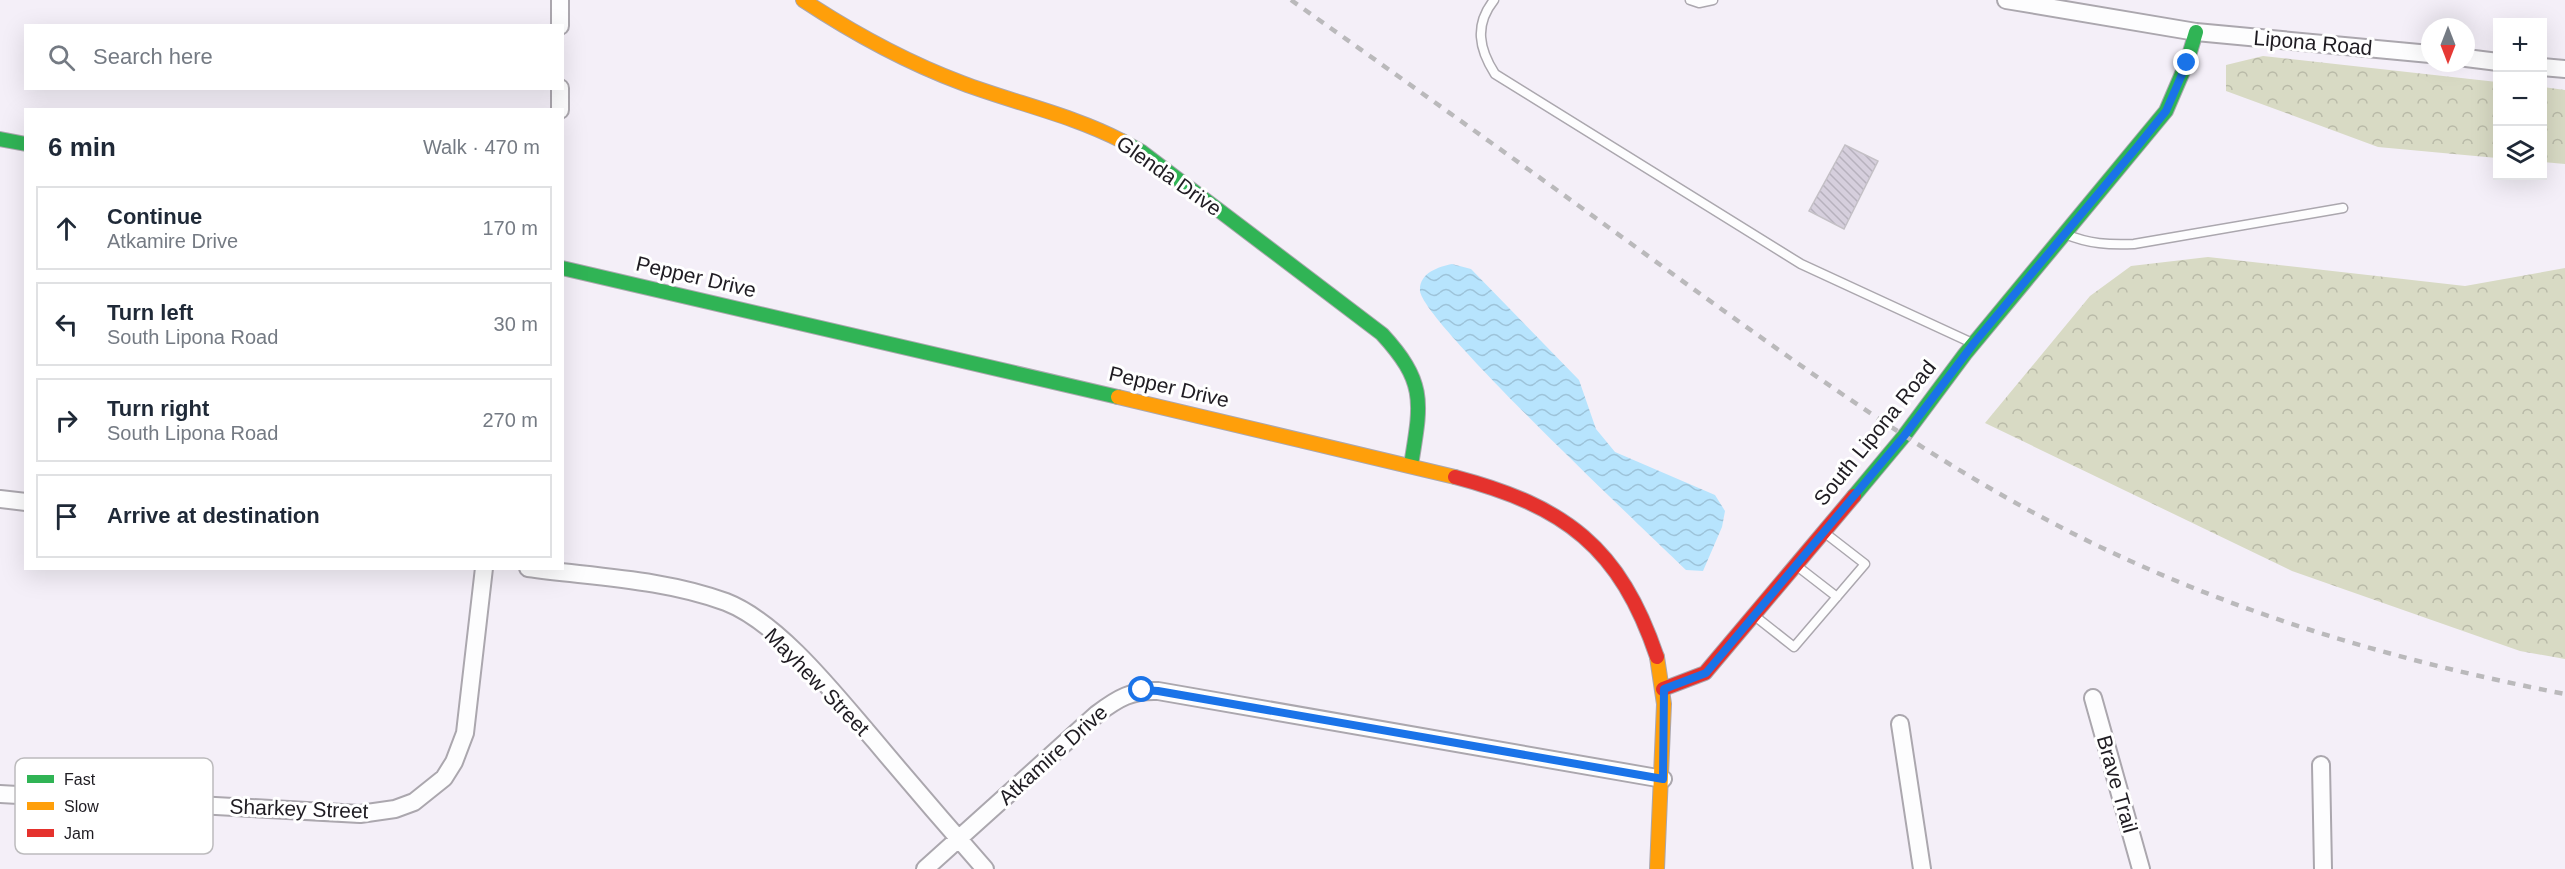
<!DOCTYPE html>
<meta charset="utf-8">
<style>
:root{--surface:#fff;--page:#f2f2f3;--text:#1f2937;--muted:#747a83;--line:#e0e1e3}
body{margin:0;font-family:Arial,sans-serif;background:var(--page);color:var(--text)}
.controls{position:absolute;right:18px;top:18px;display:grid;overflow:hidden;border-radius:0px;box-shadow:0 6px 24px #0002}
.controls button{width:54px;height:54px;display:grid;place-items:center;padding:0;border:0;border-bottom:2px solid var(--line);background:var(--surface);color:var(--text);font:30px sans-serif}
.compass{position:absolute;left:2421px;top:18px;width:54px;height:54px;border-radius:50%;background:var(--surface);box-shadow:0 6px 24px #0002;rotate:180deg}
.stop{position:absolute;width:18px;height:18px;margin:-14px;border:4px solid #1a73e8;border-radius:50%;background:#fff}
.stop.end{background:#1a73e8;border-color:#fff;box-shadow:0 2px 6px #0008}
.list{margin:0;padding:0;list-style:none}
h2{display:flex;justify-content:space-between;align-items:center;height:78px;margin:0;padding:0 24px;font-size:26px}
h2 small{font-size:20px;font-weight:400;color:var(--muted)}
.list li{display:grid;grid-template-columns:39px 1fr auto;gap:18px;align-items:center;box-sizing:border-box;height:84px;margin:0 12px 12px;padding:0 12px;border:2px solid var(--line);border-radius:0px}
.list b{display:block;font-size:22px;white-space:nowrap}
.list p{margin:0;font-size:20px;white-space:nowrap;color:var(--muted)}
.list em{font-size:20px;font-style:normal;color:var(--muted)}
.icon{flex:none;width:33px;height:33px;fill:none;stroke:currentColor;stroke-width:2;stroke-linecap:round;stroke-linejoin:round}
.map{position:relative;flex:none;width:2565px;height:869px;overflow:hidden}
.search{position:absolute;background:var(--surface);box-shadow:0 6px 24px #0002;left:24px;top:24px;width:540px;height:66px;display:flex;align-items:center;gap:15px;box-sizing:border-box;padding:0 21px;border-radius:0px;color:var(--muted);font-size:22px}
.panel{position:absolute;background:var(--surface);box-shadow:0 6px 24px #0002;left:24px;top:108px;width:540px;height:462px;border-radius:0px}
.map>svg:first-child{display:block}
</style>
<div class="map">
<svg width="2565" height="869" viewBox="0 0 2565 869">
<defs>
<pattern id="forest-crowns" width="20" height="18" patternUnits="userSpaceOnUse" patternTransform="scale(1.5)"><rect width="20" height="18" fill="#d8dac4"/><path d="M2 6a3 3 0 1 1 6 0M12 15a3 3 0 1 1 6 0" fill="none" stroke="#b9baa8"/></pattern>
<pattern id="water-waves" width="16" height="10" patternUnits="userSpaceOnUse" patternTransform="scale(1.5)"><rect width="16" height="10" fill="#b7e4fd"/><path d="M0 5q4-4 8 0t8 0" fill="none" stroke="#9dc3d9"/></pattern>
<pattern id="building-back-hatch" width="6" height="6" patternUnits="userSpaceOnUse" patternTransform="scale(1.5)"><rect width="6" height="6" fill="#d6cfdd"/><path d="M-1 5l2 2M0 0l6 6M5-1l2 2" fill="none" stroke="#b7b1bd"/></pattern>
</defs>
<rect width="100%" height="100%" fill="#f4eff8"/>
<path fill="url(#forest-crowns)" d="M2263 56 2497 82V158L2378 147 2226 91V65Z
M2543 87 2565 90V164L2543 162Z
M2208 257 2465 286 2565 268V659L2520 651 2292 571 1985 423 2090 296 2131 266Z"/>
<path fill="url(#water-waves)" d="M1452 264 1471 269 1579 380 1596 429 1615 452 1715 495 1725 511 1722 527 1703 571 1686 570C1649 534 1423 322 1420 291 1419 273 1438 267 1452 264Z"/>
<path fill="url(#building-back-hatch)" stroke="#c4c0c6" stroke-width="1.5" d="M1845 145 1878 161 1844 229 1809 211Z"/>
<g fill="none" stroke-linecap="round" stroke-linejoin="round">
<defs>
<path id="lane" d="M1494 0C1474 25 1479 49 1495 74L1801 264 1970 342
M1690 0 1699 3 1713 0
M2065 234C2089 244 2109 245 2134 244L2343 208
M1797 566 1837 597
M1756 617 1794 647 1865 564 1825 533"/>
<path id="street" d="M2006 0 2196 32 2430 54
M560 26V0
M2466 58 2498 62
M2542 67 2565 69
M560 110V88
M0 499 26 502
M528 568C594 577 664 579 726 602 780 623 837 697 875 741 911 784 948 827 985 869
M2093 698 2141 869
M1900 724 1922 869
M2321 765 2323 869
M0 794 360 814 395 809 414 802 444 778 454 762 465 733 484 568
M925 869 1097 714C1118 698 1132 690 1158 691L1663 779"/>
<path id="fast" d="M0 139 26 144
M1122 141 1142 152 1382 334C1427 383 1421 403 1411 465
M562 268 1118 397
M1854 496 1904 436 1965 354 2166 111 2187 62 2196 32"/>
<path id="slow" d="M803 0C853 33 906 62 962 83 1015 103 1072 115 1122 141
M1118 397 1455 477
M1657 657 1664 704 1657 869"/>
<path id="jam" d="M1455 477C1565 506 1620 547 1657 657
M1663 689 1705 673 1854 496"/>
</defs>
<use href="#lane" stroke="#aba7ae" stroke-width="11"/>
<use href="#street" stroke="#aba7ae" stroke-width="20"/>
<use href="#fast" stroke="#aba7ae" stroke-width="16"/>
<use href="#slow" stroke="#aba7ae" stroke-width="16"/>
<use href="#jam" stroke="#aba7ae" stroke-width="16"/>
<use href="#lane" stroke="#fdfdfe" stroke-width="8"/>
<use href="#street" stroke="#fdfdfe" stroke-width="16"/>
<use href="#fast" stroke="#30b455" stroke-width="14"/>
<use href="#slow" stroke="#ff9f0a" stroke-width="14"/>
<use href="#jam" stroke="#e5322d" stroke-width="14"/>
<path stroke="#bab9bb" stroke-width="4.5" stroke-dasharray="8 8" stroke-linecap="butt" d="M1291 0C1425 95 1559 191 1692 288 1816 377 1939 466 2076 535 2231 613 2395 661 2565 694"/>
</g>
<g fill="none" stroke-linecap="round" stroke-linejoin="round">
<path stroke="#1a73e8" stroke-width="8" d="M1142 690 1158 691 1663 779 1664 689 1706 673 1904 436 1974 343 2137 147 2166 111 2187 63"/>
</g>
<g text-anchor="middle" stroke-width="6" stroke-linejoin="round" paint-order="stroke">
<g font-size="21" fill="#1f1c22" stroke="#fff">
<text transform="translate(2313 43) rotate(5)" y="7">Lipona Road</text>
<text transform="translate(1169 176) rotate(35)" y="7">Glenda Drive</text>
<text transform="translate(696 277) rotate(13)" y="7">Pepper Drive</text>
<text transform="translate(1169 387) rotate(13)" y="7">Pepper Drive</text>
<text transform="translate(1875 433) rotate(-51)" y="7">South Lipona Road</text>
<text transform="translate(817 682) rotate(46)" y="7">Mayhew Street</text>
<text transform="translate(1053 755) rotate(-42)" y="7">Atkamire Drive</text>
<text transform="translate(2117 784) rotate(74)" y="7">Brave Trail</text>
<text transform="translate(299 809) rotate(2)" y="7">Sharkey Street</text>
</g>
</g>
<rect x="15" y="758" width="198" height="96" rx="9" fill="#fff" stroke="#bcbbbd" stroke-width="1.5"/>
<rect x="27" y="775" width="27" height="8" fill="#30b455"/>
<rect x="27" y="802" width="27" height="8" fill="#ff9f0a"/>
<rect x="27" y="829" width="27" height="8" fill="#e5322d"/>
<g font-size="16" fill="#1f1c22">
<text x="64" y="785">Fast</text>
<text x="64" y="812">Slow</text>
<text x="64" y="839">Jam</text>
</g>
</svg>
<div class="controls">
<button>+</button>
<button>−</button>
<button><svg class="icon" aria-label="layers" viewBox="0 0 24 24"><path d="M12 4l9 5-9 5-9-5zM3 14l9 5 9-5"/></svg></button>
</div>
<svg class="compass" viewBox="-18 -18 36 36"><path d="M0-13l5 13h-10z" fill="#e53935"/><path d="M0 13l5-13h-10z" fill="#747a83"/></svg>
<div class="stop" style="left:1142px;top:690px"></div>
<div class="stop end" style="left:2187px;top:63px"></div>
<div class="search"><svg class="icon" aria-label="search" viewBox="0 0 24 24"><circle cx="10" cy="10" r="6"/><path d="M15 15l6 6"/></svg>Search here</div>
<section class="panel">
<h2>6 min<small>Walk · 470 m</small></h2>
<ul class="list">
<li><svg class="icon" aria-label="ahead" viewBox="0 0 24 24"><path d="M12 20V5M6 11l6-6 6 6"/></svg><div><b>Continue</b><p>Atkamire Drive</p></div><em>170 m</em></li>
<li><svg class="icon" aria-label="left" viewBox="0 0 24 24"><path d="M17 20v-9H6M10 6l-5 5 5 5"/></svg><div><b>Turn left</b><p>South Lipona Road</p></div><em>30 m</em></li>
<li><svg class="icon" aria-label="right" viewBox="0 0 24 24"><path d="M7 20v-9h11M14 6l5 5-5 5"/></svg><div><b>Turn right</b><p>South Lipona Road</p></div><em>270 m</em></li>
<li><svg class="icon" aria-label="arrive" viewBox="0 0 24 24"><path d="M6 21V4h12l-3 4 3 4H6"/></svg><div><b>Arrive at destination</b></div></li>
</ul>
</section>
</div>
